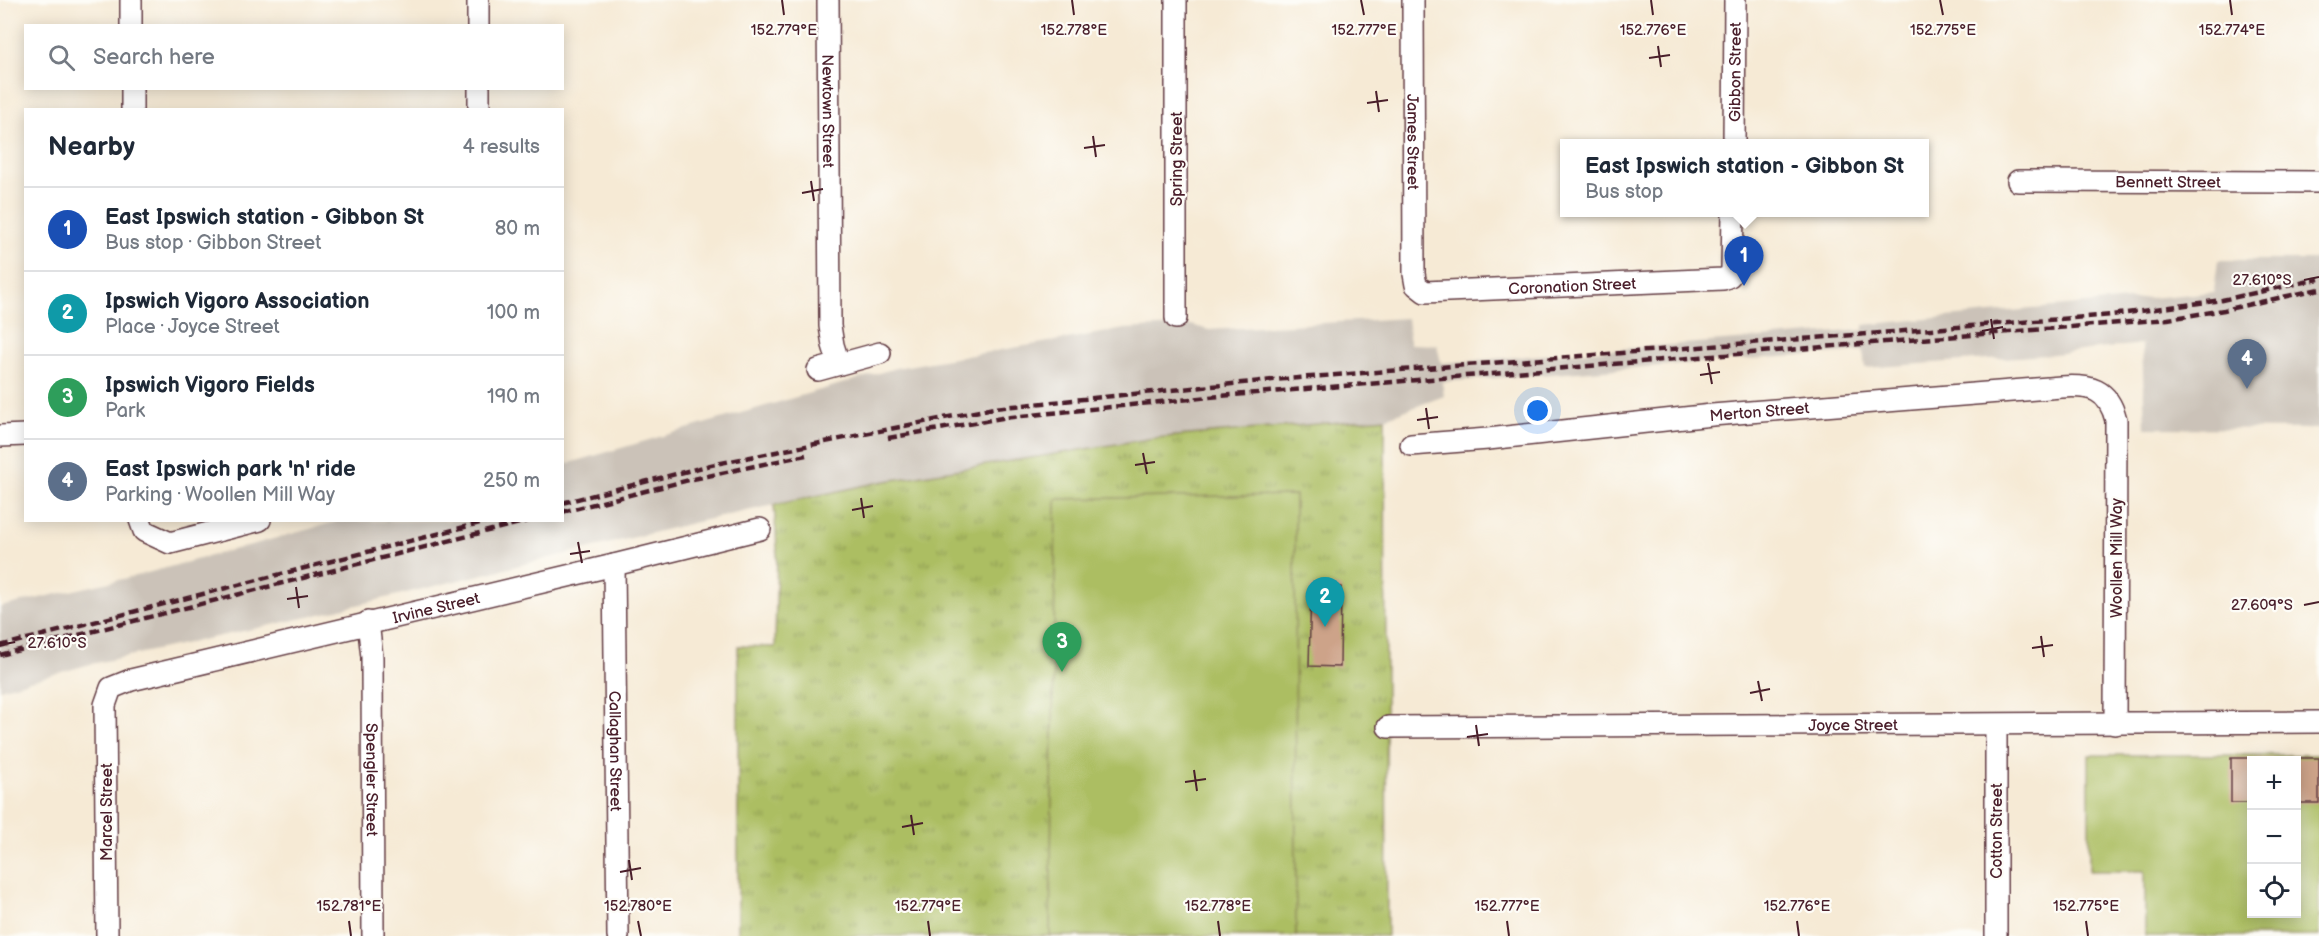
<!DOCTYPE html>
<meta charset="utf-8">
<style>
:root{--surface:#fff;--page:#f2f2f3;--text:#1f2937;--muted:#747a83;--line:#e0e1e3;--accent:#2563eb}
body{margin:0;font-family:"Balsamiq Sans",sans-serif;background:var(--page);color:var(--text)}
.controls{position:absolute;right:18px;bottom:18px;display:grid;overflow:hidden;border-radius:0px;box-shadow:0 3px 15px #0003}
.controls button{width:54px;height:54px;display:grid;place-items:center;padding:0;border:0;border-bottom:2px solid var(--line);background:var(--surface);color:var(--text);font:30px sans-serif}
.you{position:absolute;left:1538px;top:411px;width:21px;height:21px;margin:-15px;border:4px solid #fff;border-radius:50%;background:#1a73e8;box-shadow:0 0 0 9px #1a73e833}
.badge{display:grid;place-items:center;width:39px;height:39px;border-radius:50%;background:var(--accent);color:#fff;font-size:20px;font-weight:700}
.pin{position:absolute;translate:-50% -50px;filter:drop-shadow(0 2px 3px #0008)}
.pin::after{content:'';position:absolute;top:32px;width:21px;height:18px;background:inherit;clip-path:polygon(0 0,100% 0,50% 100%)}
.popup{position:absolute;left:1560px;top:139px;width:369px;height:78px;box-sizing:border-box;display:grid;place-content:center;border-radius:0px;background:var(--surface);filter:drop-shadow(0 2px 4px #0005);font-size:20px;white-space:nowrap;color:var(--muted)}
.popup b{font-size:22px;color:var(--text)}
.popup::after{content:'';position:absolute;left:50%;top:100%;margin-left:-12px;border:12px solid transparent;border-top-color:var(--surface)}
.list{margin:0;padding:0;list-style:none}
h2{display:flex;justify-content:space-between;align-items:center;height:78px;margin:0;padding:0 24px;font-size:26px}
h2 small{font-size:20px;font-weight:400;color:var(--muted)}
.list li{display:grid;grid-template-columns:39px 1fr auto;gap:18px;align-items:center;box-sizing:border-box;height:84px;padding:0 24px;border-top:2px solid var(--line)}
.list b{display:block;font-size:22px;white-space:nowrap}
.list p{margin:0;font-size:20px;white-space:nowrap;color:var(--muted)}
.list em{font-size:20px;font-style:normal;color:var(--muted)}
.icon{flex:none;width:33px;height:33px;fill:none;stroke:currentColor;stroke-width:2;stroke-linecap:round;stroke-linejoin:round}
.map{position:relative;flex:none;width:2319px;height:936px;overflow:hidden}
.search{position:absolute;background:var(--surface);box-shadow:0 3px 15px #0003;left:24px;top:24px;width:540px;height:66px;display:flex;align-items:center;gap:15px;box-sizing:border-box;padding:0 21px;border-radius:0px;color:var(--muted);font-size:22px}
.panel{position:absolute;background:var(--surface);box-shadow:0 3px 15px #0003;left:24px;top:108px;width:540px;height:414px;border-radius:0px}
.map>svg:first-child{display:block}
</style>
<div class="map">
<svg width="2319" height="936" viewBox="0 0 2319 936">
<defs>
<pattern id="park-tufts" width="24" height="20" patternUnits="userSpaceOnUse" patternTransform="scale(1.5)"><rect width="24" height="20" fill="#acbe62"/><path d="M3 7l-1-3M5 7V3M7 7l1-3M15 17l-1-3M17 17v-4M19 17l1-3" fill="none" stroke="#8e9a51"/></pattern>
</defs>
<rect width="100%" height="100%" fill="#fdfcf7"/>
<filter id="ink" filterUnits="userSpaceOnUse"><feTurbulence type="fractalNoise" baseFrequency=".0167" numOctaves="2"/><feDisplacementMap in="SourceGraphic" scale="12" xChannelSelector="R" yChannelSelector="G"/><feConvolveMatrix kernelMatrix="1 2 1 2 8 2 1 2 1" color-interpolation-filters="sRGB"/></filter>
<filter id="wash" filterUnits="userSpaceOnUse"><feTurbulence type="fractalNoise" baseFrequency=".008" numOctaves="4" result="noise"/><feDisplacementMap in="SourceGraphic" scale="24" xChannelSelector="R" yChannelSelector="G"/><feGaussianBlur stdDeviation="1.35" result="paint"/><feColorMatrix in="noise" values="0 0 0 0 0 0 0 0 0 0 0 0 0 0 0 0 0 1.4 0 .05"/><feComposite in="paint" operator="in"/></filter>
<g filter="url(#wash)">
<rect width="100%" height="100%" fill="#f6ead5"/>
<path fill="#cbc2b8" d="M2218 260H2319V429L2145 428 2142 344 2045 355 1865 368 1863 351 1442 382 1444 396 1385 418 1154 438 880 482 701 521 308 617 87 665 0 689V607L136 576 339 521 562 520 563 465 896 368 1125 329 1191 325 1209 330 1407 318 1410 344 1437 345 1441 363 1863 330V325L2214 292Z"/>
<path fill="url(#park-tufts)" stroke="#7b6e46" stroke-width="1.5" d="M1385 418 1387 936H738V646L775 647 777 548 774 505 880 482 1154 438Z"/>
<path fill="#acbe62" stroke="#7b6e46" stroke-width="1.5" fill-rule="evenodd" d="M1295 495 1296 936H1050L1056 499Z
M2089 755H2319V936H2145V871H2089ZM2252 760H2296V914H2252Z"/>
<g id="blocks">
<path fill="#cda389" d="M1311 587H1341L1340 667 1309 666Z
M2231 758H2319V803H2296V760H2252V803H2231Z"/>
</g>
</g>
<g filter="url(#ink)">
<use href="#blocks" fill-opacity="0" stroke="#643d44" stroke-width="1.5"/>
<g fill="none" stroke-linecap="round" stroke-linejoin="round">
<defs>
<g id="minor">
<path d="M131 0V26"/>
<path d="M478 0V26"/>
<path id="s1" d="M828 0 830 326 833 345 839 364"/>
<path id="s2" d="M1413 0 1414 274 1416 285 1425 292 1723 279 1730 276 1732 270 1733 212"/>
<path d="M132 88V110"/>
<path d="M479 88V110"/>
<path id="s3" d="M1734 144 1735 0"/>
<path id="s4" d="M2018 181 2319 182"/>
<path d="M1176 318V0"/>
<path d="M818 370 880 353"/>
<path d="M0 436 26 435"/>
<path id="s5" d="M1411 445 1488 439 1712 415 2061 387C2090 385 2108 388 2116 420L2115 724"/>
<path d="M140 520 144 531 170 543 260 520"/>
<path id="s6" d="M614 565 618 936"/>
<path id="s7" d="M368 622 372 657 373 936"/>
<path id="s8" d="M1388 727 2319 722"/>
<path id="s9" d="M107 936 105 705 111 688 131 680 614 565 760 529"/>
<path d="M1996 936V725"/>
</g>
</defs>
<use href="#minor" stroke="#643d44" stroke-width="24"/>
<use href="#minor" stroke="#fff" stroke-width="21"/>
<path stroke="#4a1f2b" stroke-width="4.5" stroke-dasharray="9 4.5" stroke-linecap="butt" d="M888 438 1002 418 1220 396 2168 319 2224 310 2319 289
M562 503 711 465 994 408 1272 380 2112 315 2222 300 2319 279
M562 512 689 480 806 455
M0 646 492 520
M0 655 531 520"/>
</g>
</g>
<path fill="none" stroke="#4a1f2b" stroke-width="2" d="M782 0 784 15M1072 0 1074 15M1361 0 1364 15M1651 0 1653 15M1940 0 1943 15M2230 0 2232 15M1658 46 1661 67M1649 58 1670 55M1376 91 1379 112M1367 103 1388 100M1093 136 1096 157M1084 148 1105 145M811 181 814 201M802 193 823 189M2304 280 2319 277M1991 319 1994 339M1982 331 2003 327M1708 363 1712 384M1700 375 1720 372M1426 408 1429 429M1417 420 1438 417M1143 453 1147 474M1135 465 1155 462M861 498 864 518M852 510 873 506M578 542 582 563M570 554 590 551M296 587 299 608M287 599 308 596M2304 605 2319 602M2041 636 2044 657M0 645 15 642M2032 648 2053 645M1758 681 1762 701M1750 693 1770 689M1476 725 1479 746M1467 737 1488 734M1194 770 1197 791M1185 782 1206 779M911 815 914 835M902 827 923 823M629 860 632 880M620 872 641 868M349 921 351 936M638 921 641 936M928 921 930 936M1218 921 1220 936M1507 921 1509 936M1797 921 1799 936M2086 921 2088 936"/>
<g text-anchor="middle" stroke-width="4.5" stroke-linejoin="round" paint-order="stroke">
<g font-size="16" fill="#4a1f2b" stroke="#fdfcf7">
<text dy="6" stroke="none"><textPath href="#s3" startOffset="72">Gibbon Street</textPath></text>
<text dy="6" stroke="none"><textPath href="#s1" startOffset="111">Newtown Street</textPath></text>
<text dy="6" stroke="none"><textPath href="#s2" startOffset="142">James Street</textPath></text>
<text transform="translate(1176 159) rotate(-90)" y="6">Spring Street</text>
<text dy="6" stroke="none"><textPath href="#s4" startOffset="150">Bennett Street</textPath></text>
<text dy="6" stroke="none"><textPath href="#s2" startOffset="444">Coronation Street</textPath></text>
<text dy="6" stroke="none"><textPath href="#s5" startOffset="350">Merton Street</textPath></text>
<text transform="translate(2116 558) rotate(-90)" y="6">Woollen Mill Way</text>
<text dy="6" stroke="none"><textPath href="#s9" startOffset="584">Irvine Street</textPath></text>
<text dy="6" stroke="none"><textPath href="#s8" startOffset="465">Joyce Street</textPath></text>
<text dy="6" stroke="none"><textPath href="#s6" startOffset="186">Callaghan Street</textPath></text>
<text dy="6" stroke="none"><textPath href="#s7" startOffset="158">Spengler Street</textPath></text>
<text transform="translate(106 812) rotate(-90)" y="6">Marcel Street</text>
<text transform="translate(1996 831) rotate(-90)" y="6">Cotton Street</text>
</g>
</g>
<g font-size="15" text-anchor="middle" fill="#4a1f2b" stroke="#fdfcf7" stroke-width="4.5" stroke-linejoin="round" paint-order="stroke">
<text x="784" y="35">152.779°E</text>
<text x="1074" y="35">152.778°E</text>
<text x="1364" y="35">152.777°E</text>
<text x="1653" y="35">152.776°E</text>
<text x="1943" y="35">152.775°E</text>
<text x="2232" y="35">152.774°E</text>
<text x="2262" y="285">27.610°S</text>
<text x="2262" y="610">27.609°S</text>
<text x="57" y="648">27.610°S</text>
<text x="349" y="911">152.781°E</text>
<text x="638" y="911">152.780°E</text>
<text x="928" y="911">152.779°E</text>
<text x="1218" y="911">152.778°E</text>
<text x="1507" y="911">152.777°E</text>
<text x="1797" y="911">152.776°E</text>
<text x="2086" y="911">152.775°E</text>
</g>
</svg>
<div class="controls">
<button>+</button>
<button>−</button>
<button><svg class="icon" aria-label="locate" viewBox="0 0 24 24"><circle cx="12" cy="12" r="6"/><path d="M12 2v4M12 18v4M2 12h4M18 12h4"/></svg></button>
</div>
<div class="you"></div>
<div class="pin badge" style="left:1744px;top:286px;background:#1a4fb4">1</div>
<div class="popup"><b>East Ipswich station - Gibbon St</b>Bus stop</div>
<div class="pin badge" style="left:1325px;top:627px;background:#0f9aa8">2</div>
<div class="pin badge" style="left:1062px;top:672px;background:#2e9e5b">3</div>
<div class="pin badge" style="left:2247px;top:389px;background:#5c6f8a">4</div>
<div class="search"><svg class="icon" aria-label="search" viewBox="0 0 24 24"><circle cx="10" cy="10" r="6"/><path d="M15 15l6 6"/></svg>Search here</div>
<section class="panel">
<h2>Nearby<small>4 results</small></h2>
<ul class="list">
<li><span class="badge" style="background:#1a4fb4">1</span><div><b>East Ipswich station - Gibbon St</b><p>Bus stop · Gibbon Street</p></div><em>80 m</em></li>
<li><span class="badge" style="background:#0f9aa8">2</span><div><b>Ipswich Vigoro Association</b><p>Place · Joyce Street</p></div><em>100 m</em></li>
<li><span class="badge" style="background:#2e9e5b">3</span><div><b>Ipswich Vigoro Fields</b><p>Park</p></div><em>190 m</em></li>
<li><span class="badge" style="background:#5c6f8a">4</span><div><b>East Ipswich park 'n' ride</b><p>Parking · Woollen Mill Way</p></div><em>250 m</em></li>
</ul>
</section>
</div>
